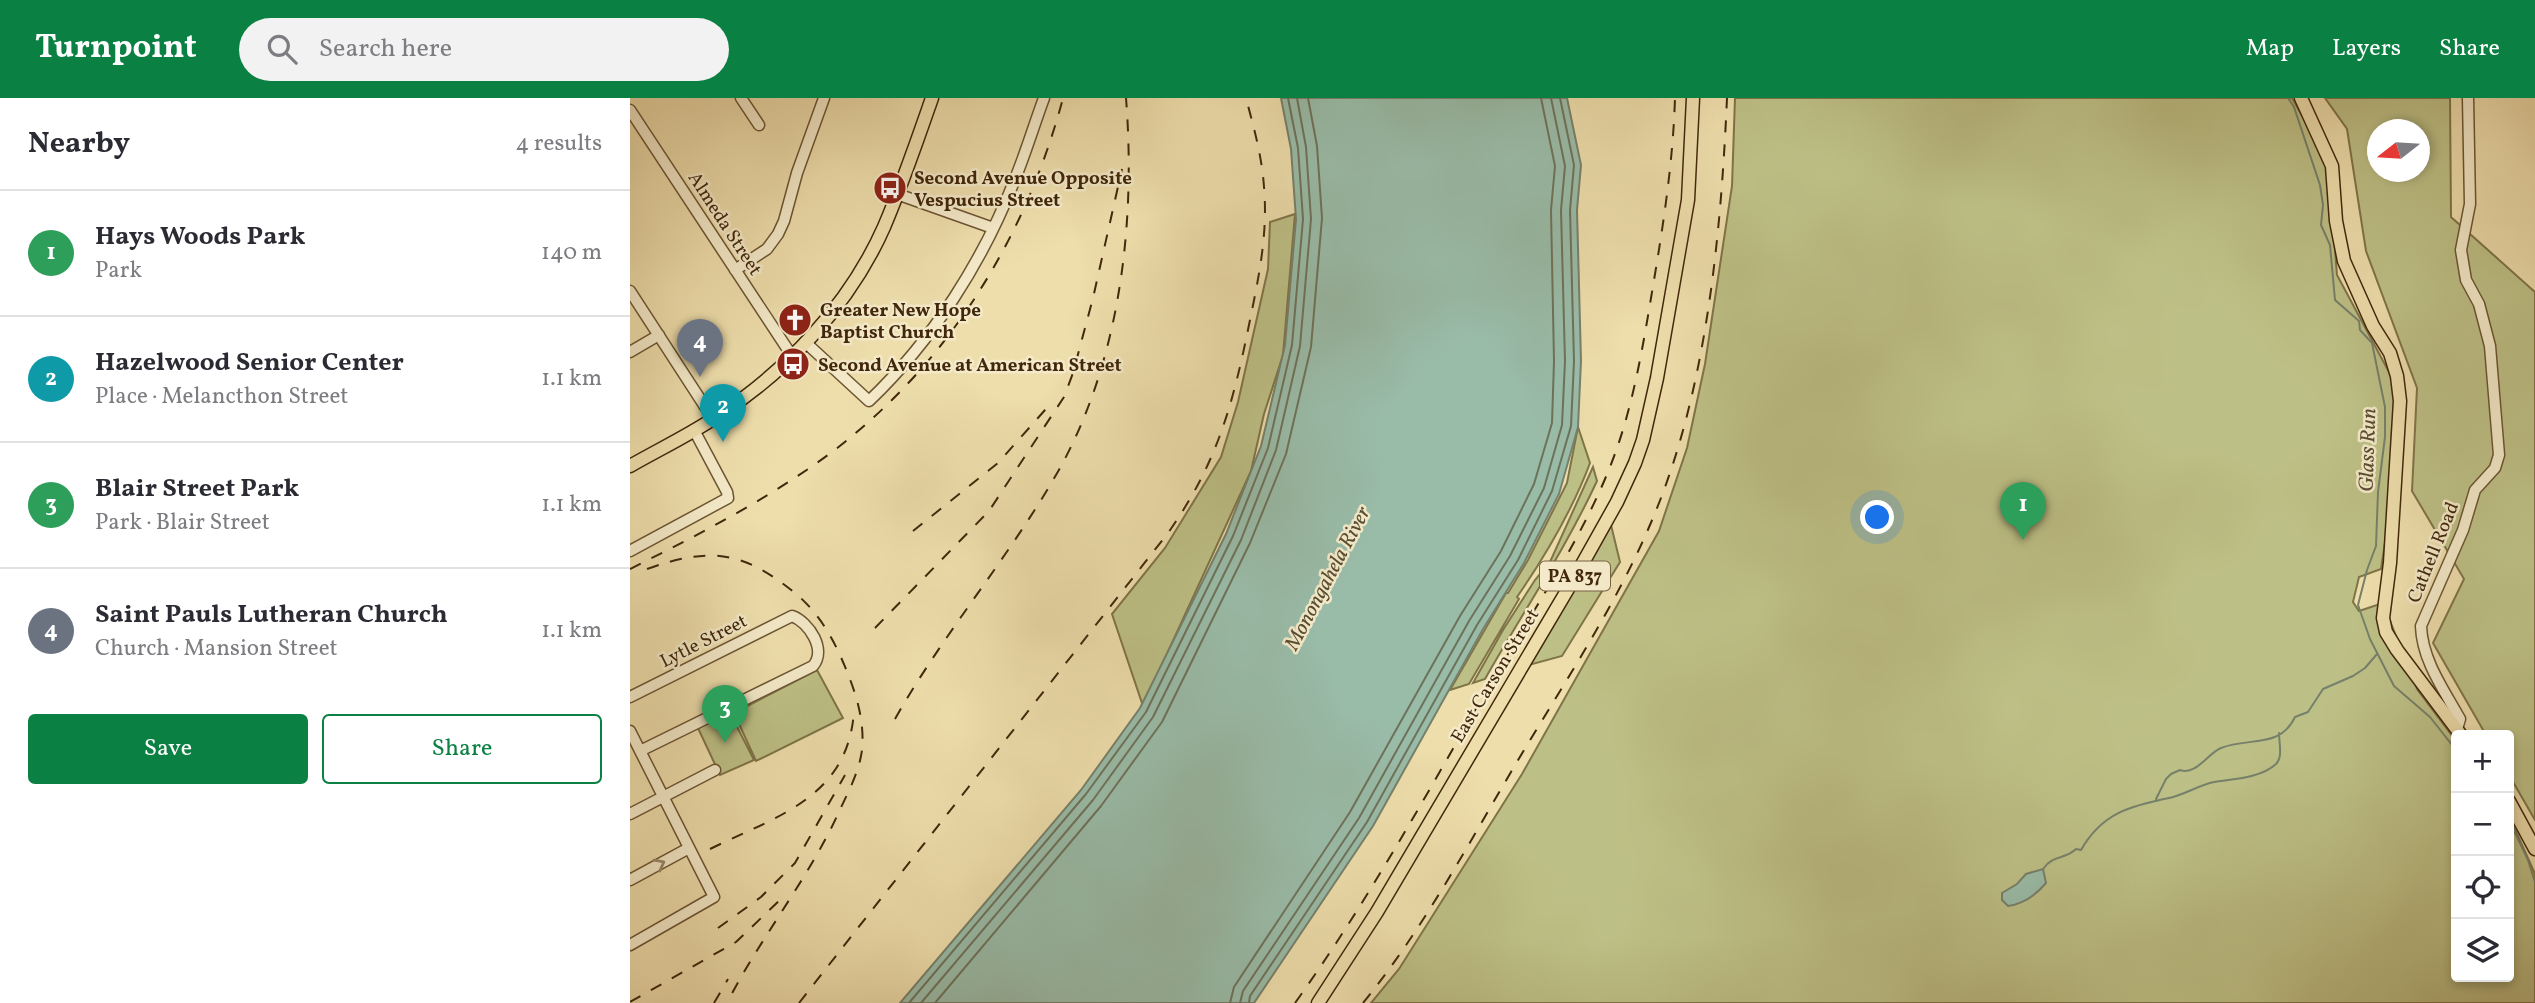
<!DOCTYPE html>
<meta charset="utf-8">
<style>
:root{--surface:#fff;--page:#f2f2f3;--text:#2b2b33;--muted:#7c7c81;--line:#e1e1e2;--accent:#0b8043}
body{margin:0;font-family:Vollkorn,serif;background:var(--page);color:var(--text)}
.controls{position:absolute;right:21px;bottom:21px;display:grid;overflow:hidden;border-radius:7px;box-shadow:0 4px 10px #0003}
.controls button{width:63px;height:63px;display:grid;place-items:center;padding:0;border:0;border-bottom:2px solid var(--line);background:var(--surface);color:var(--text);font:35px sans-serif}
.compass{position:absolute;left:1737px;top:21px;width:63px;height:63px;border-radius:50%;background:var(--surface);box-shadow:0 4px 10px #0003;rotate:253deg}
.you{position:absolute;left:1248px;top:420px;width:24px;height:24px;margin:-18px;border:5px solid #fff;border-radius:50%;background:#1a73e8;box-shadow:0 0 0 10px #1a73e833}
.badge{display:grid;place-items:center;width:46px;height:46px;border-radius:50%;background:var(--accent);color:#fff;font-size:23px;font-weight:700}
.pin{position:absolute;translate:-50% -58px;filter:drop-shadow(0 2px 4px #0008)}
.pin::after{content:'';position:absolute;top:37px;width:24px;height:21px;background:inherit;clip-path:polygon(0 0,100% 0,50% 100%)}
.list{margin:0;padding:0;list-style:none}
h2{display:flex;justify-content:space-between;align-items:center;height:91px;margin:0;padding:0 28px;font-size:30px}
h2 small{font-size:23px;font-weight:400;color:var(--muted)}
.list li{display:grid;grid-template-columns:46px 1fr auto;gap:21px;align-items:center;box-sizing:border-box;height:126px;padding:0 28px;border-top:2px solid var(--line)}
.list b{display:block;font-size:26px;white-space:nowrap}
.list p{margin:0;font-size:23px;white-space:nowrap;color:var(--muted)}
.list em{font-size:23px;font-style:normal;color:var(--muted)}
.actions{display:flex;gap:14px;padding:21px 28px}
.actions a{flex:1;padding:16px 0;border:2px solid var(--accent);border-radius:7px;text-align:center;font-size:24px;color:var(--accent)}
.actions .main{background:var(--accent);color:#fff}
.icon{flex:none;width:38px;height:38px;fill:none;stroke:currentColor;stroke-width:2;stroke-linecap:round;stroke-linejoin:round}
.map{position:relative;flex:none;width:1905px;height:905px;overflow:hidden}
header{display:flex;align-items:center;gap:42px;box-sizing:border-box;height:98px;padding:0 35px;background:var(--accent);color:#fff}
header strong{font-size:33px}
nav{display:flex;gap:38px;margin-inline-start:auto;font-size:24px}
.search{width:490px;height:63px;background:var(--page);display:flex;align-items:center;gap:18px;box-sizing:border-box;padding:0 24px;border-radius:38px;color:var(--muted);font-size:26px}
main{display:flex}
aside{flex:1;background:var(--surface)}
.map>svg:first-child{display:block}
</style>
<header>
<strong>Turnpoint</strong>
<div class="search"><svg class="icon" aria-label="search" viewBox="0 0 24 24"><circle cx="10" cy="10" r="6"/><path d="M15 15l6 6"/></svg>Search here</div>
<nav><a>Map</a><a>Layers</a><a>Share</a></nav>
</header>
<main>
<aside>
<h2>Nearby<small>4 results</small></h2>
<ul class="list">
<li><span class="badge" style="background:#2e9e5b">1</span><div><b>Hays Woods Park</b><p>Park</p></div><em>140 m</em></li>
<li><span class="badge" style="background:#0f9aa8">2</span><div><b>Hazelwood Senior Center</b><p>Place · Melancthon Street</p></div><em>1.1 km</em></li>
<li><span class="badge" style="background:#2e9e5b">3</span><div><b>Blair Street Park</b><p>Park · Blair Street</p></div><em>1.1 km</em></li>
<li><span class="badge" style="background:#6b7280">4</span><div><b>Saint Pauls Lutheran Church</b><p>Church · Mansion Street</p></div><em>1.1 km</em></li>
</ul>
<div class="actions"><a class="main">Save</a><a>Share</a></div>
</aside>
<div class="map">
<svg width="1905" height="905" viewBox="0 0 1905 905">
<rect width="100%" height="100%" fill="#eedeac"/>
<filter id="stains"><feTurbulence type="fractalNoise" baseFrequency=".00286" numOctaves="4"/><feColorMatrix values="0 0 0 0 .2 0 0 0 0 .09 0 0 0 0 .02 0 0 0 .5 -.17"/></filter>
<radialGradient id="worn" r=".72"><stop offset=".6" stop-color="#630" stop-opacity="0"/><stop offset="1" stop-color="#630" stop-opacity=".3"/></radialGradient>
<path fill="#bdc086" stroke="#7f7448" stroke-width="2" fill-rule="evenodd" d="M1105 0H1662L1698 64 1707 177 1767 289 1760 412 1751 471 1729 479 1723 504 1729 513 1753 505 1787 591 1826 643V879H1879V718L1905 776V905H741L769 871 892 676 1029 433 1057 350 1075 266 1102 88Z
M1695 0H1820L1821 119 1905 194V722L1879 677V637H1856L1803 545 1834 481 1782 393 1787 290 1736 153 1717 31ZM1748 32H1790V74H1748Z
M665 116 653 257 634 316 621 373 513 608 482 516 535 450 591 359 608 304 638 171 640 124Z
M948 329 960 365C942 413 916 457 887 499L889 501 839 586 820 592 876 495H878L898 462 937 385Z
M963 369 967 383C935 452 893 514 855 581L843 585 873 532 905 482 920 464Z
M981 427 990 464 932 558 899 567Z
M187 572 213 620 126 663 104 615Z
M99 613 124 662 90 677 67 628Z"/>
<path fill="#99bca9" stroke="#76806a" stroke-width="2" d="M651 0H937L951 67 947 112 951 263 948 329 929 396 894 465 853 531 743 728 624 905H270L451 692 510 610 596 436 631 348 655 247 666 121 661 51Z
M1413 771 1416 785C1406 797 1393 806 1378 808L1372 802V795L1387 786 1396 776Z"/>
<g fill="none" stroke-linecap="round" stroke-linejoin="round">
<path stroke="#6d725a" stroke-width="2" d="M279 905 456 696 516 614 603 438 638 350 662 247 673 121 668 50 658 0
M291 905 463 702 523 619 611 442 646 352 670 248 681 121 676 49 667 0
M305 905 471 708 532 624 620 445 656 356 681 249 692 120 687 48 678 0
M600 905 604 889 720 714 830 518 871 453 904 386 922 325 924 263 921 112 925 68 911 0
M610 905 613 893 729 720 839 523 880 458 914 390 932 327 935 263 931 112 935 68 921 0
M619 905 620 898 737 724 847 527 888 462 922 393 941 328 944 263 940 112 944 67 930 0"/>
<path stroke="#76806a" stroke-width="2" d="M1658 0 1664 9 1690 87 1693 107 1691 127 1700 147 1705 202 1729 223 1730 232 1742 245 1755 309V339L1748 394 1746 448 1737 472 1728 507 1740 541 1764 588 1800 619 1826 652
M1526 701 1536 681 1541 676 1550 672C1566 678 1578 655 1591 650 1618 639 1650 651 1665 619L1678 614 1693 591 1723 578 1735 570 1747 556
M1879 722 1898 762 1905 784
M1413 771C1423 756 1435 762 1446 751L1451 752C1472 715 1500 708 1539 700 1554 697 1569 687 1584 684 1603 681 1631 680 1646 666 1653 659 1649 645 1649 635"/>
<defs>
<path id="minor" d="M111 0 129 27
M0 12 162 258
M267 96 363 130
M105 172 137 151 148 136 154 123 167 75 194 0
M0 193 83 321
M175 244 239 303C303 242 353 163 385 81 396 54 404 27 414 0
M0 254 29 237
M0 453 98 400 97 394 64 332
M0 599 162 518C179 524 197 552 183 568L10 653
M1827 631 1830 621C1814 592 1792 562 1791 528L1833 432 1845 392 1865 370 1869 357 1860 248 1849 206 1836 182 1831 152 1840 106 1838 0
M0 633 84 799 0 847
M0 716 85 672
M0 782 59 750"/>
<path id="major" d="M1671 0 1702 68 1706 123 1714 163 1743 228 1760 255 1767 278 1770 303 1760 465 1753 520 1756 534 1767 552 1831 637
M0 368C28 352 57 338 83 321 155 275 219 208 254 129 272 87 287 43 302 0
M1879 703 1905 751
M688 905 747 814 945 479 987 404 1005 365 1013 342 1027 280 1058 102 1063 0"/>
</defs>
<use href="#minor" stroke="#6c5533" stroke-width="13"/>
<use href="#major" stroke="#41270b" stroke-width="15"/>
<use href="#minor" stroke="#f4eac9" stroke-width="10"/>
<use href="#major" stroke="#eedeac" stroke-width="12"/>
<path stroke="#41270b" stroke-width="2" stroke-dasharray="12 12" stroke-linecap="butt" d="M283 433 368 365 423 303
M0 471C70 436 140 400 202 354 318 266 396 140 433 0
M17 471C79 449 112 452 165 495 187 513 202 538 213 564 225 592 235 621 232 652 229 675 217 696 208 716 177 783 130 840 97 905
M245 530 359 413 434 299 443 275 463 200 492 71
M265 621C313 536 377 462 426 377 490 266 506 126 496 0
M80 751C147 718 218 700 224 613
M88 830 131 799 165 765 215 677
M0 904 106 844 152 800
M84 905 98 881
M169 905 538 435C588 364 603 306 620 222 629 178 638 135 634 89 632 59 624 30 616 0
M665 905C739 802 800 690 863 581 906 507 957 434 986 353 1004 302 1013 248 1022 194 1033 129 1043 65 1045 0
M733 905C791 834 835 752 881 674 931 589 988 506 1025 415 1077 289 1091 135 1097 0"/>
</g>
<defs><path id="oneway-chevron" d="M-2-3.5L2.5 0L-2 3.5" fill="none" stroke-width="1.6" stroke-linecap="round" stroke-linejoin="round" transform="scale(1.75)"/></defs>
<use stroke="#9a886a" href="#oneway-chevron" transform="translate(30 766) rotate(-28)"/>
<defs>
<symbol id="bus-disc" viewBox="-11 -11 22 22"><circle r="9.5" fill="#8f2418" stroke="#f4eac9"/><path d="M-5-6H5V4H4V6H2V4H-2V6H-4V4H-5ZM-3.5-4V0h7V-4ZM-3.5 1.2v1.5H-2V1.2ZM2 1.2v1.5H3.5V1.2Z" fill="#fff"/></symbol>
<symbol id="church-disc" viewBox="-11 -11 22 22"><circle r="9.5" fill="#8f2418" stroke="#f4eac9"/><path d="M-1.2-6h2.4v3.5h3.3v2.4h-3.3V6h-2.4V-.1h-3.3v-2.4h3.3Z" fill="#fff"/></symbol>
</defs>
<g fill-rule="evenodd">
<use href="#bus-disc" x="241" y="71" width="38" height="38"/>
<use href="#church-disc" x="146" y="203" width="38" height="38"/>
<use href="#bus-disc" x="144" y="247" width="38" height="38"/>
</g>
<g text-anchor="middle" stroke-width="5" stroke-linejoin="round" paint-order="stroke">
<rect fill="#f4eac9" stroke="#776244" stroke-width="2" x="910" y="463.5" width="70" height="29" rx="5"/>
<g font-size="18" font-weight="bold" fill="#41270b">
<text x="945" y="484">PA 837</text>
</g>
<g font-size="19" font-weight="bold" fill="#41270b" stroke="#f4eac9" text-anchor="start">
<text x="284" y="86">Second Avenue Opposite<tspan x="284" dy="22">Vespucius Street</tspan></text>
<text x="190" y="218">Greater New Hope<tspan x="190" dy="22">Baptist Church</tspan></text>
<text x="188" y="273">Second Avenue at American Street</text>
</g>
<g font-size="19" fill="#41270b" stroke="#f4eac9">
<text transform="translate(96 125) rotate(57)" y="7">Almeda Street</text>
<text transform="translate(1802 454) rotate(-68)" y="7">Cathell Road</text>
<text transform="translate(73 542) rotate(-27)" y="7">Lytle Street</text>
<text transform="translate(864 577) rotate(-59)" y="7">East Carson Street</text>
</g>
<g font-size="21" font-style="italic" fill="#574c32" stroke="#f4eac9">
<text transform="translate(1737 352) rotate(-88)" y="7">Glass Run</text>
<text transform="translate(697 480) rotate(-62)" y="7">Monongahela River</text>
</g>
</g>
<rect width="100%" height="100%" filter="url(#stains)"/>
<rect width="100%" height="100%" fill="url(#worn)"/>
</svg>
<div class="controls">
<button>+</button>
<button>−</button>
<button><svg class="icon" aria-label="locate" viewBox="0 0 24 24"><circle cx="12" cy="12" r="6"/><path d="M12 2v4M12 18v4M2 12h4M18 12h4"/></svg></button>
<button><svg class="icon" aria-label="layers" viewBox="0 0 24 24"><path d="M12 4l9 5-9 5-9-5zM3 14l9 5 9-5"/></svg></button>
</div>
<svg class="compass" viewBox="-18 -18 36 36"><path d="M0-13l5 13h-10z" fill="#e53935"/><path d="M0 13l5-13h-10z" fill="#7c7c81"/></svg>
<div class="you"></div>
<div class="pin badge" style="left:1393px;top:442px;background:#2e9e5b">1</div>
<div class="pin badge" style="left:93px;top:344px;background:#0f9aa8">2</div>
<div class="pin badge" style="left:95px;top:645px;background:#2e9e5b">3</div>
<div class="pin badge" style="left:70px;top:279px;background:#6b7280">4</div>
</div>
</main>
